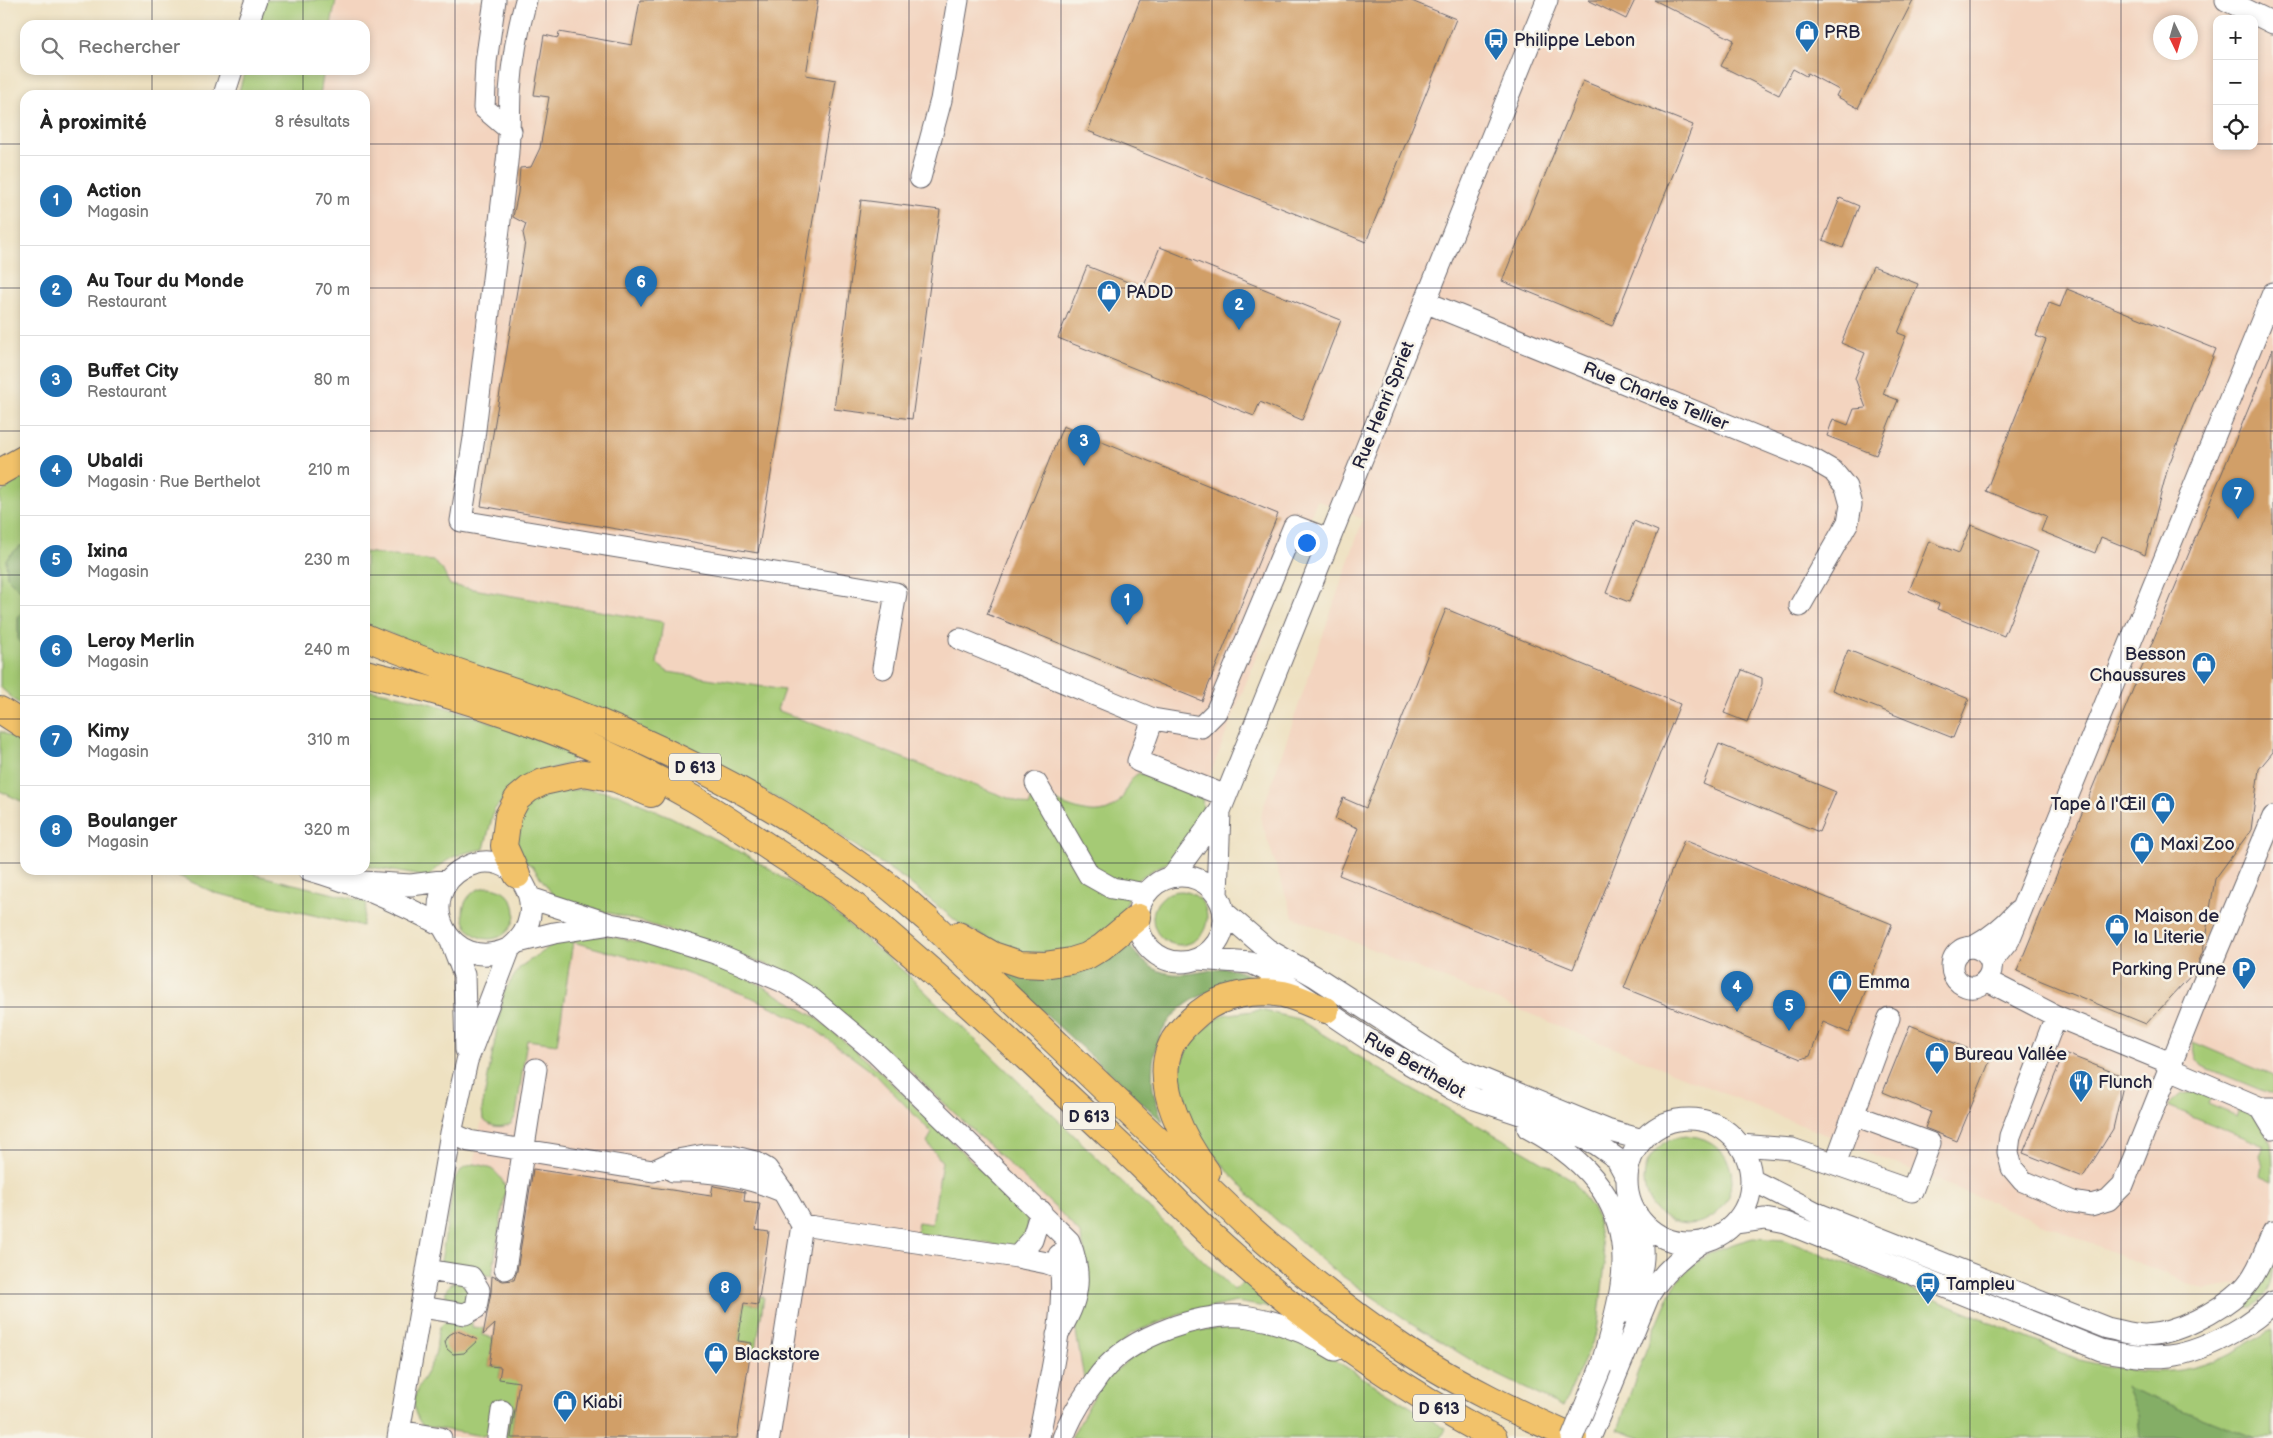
<!DOCTYPE html>
<html lang="fr">
<meta charset="utf-8">
<style>
:root{--surface:#fff;--page:#f2f2f2;--text:#222;--muted:#767676;--line:#e0e0e0;--accent:#1f6fb2}
body{margin:0;font-family:"Balsamiq Sans",sans-serif;background:var(--page);color:var(--text)}
.controls{position:absolute;right:15px;top:15px;display:grid;overflow:hidden;border-radius:10px;box-shadow:0 2px 8px #0003}
.controls button{width:45px;height:45px;display:grid;place-items:center;padding:0;border:0;border-bottom:1px solid var(--line);background:var(--surface);color:var(--text);font:25px sans-serif}
.compass{position:absolute;left:2153px;top:15px;width:45px;height:45px;border-radius:50%;background:var(--surface);box-shadow:0 2px 8px #0003;rotate:175deg}
.you{position:absolute;left:1306px;top:542px;width:18px;height:18px;margin:-12px;border:4px solid #fff;border-radius:50%;background:#1a73e8;box-shadow:0 0 0 8px #1a73e833}
.badge{display:grid;place-items:center;width:32px;height:32px;border-radius:50%;background:var(--accent);color:#fff;font-size:16px;font-weight:700}
.pin{position:absolute;translate:-50% -41px;filter:drop-shadow(0 1px 2px #0008)}
.pin::after{content:'';position:absolute;top:26px;width:18px;height:15px;background:inherit;clip-path:polygon(0 0,100% 0,50% 100%)}
.list{margin:0;padding:0;list-style:none}
h2{display:flex;justify-content:space-between;align-items:center;height:65px;margin:0;padding:0 20px;font-size:21px}
h2 small{font-size:16px;font-weight:400;color:var(--muted)}
.list li{display:grid;grid-template-columns:32px 1fr auto;gap:15px;align-items:center;box-sizing:border-box;height:90px;padding:0 20px;border-top:1px solid var(--line)}
.list b{display:block;font-size:19px;white-space:nowrap}
.list p{margin:0;font-size:16px;white-space:nowrap;color:var(--muted)}
.list em{font-size:16px;font-style:normal;color:var(--muted)}
.icon{flex:none;width:28px;height:28px;fill:none;stroke:currentColor;stroke-width:2;stroke-linecap:round;stroke-linejoin:round}
.map{position:relative;flex:none;width:2273px;height:1438px;overflow:hidden}
.search{position:absolute;background:var(--surface);box-shadow:0 2px 8px #0003;left:20px;top:20px;width:350px;height:55px;display:flex;align-items:center;gap:12px;box-sizing:border-box;padding:0 18px;border-radius:15px;color:var(--muted);font-size:19px}
.panel{position:absolute;background:var(--surface);box-shadow:0 2px 8px #0003;left:20px;top:90px;width:350px;height:785px;border-radius:15px}
.map>svg:first-child{display:block}
</style>
<div class="map">
<svg width="2273" height="1438" viewBox="0 0 2273 1438">
<rect width="100%" height="100%" fill="#f7f3e8"/>
<filter id="ink" filterUnits="userSpaceOnUse"><feTurbulence type="fractalNoise" baseFrequency=".02" numOctaves="2"/><feDisplacementMap in="SourceGraphic" scale="10" xChannelSelector="R" yChannelSelector="G"/><feConvolveMatrix kernelMatrix="1 2 1 2 8 2 1 2 1" color-interpolation-filters="sRGB"/></filter>
<filter id="wash" filterUnits="userSpaceOnUse"><feTurbulence type="fractalNoise" baseFrequency=".0096" numOctaves="4" result="noise"/><feDisplacementMap in="SourceGraphic" scale="20" xChannelSelector="R" yChannelSelector="G"/><feGaussianBlur stdDeviation="1.12" result="paint"/><feColorMatrix in="noise" values="0 0 0 0 0 0 0 0 0 0 0 0 0 0 0 0 0 1.4 0 .05"/><feComposite in="paint" operator="in"/></filter>
<g filter="url(#wash)">
<rect width="100%" height="100%" fill="#eee1c1"/>
<path fill="#f3d4bf" fill-rule="evenodd" d="M272 0H2273V1279L2205 1290 1293 917 1260 817 1363 519 1317 500 1202 796 1132 777 1121 799 1115 806 1106 812 1093 813 1034 792 1029 806 777 710 783 690 668 672 657 664 662 622 450 585 442 569 433 561 365 552V95H246L252 70H365V25H264ZM2217 19H2254V146H2217ZM2160 22H2190V52H2160Z
M646 923 788 972 896 1058 1061 1213 1080 1234 1085 1253 1086 1271 1075 1326 1084 1379 1102 1382 1071 1438H426L504 992 520 967 565 936Z"/>
<path fill="#a5ca74" stroke="#647658" d="M265 0H336L331 25H257Z
M245 70H324L320 95H238Z
M25 475V706L18 703 0 687V494L17 479Z
M365 552 433 561 442 569 450 585 663 622 657 664 668 672 784 690 777 710 1029 806 1034 792C1059 801 1098 827 1120 801 1128 791 1127 779 1139 773L1202 796 1203 811 1181 857 1156 868 1135 881 1124 910 1112 925 1084 945 1062 952 1017 953 960 924 907 881 828 827 704 757 365 624Z
M365 689C435 700 502 726 569 749L573 757 569 763 520 780 494 810 484 849C456 854 448 857 428 877L365 866Z
M0 731 25 744V803L0 791Z
M589 789 618 794 671 817 750 857 824 904 908 975 1234 1290 1245 1281 1283 1310 1236 1302 1178 1315 1132 1333 1084 1379 1075 1326 1086 1271 1085 1253 1080 1234 1061 1213 896 1058 788 972 646 923 576 904 553 895 533 867 521 858 514 846C516 837 516 820 521 812 537 791 565 790 589 789Z
M166 870H249L257 875 367 902 362 926 215 893Z
M463 913a26 26 0 1 1 52 0a26 26 0 1 1-52 0Z
M1153 918a27 27 0 1 1 54 0a27 27 0 1 1-54 0Z
M565 936H609L660 947 720 966 757 983 814 1016 876 1068 1028 1216 1027 1238 1010 1247 916 1233 918 1222 932 1224 942 1162 927 1142 932 1133 875 1074 809 1025 751 997 680 971 573 942 557 1044 527 1040 516 1115 511 1124C499 1128 494 1128 483 1120L482 1109 504 992 520 967Z
M1260 1010 1298 1019 1402 1083 1526 1152 1573 1180 1596 1215 1605 1264 1597 1332 1563 1407 1484 1368 1411 1323 1332 1269 1257 1203 1211 1152 1187 1113 1177 1077 1186 1053 1199 1033 1223 1015Z
M2193 1042 2273 1076V1095L2202 1066 2196 1058Z
M2194 1092 2211 1097 2208 1104 2237 1116 2240 1108C2273 1127 2273 1143 2273 1182L2260 1176 2262 1166 2259 1156 2264 1146 2168 1106 2182 1094Z
M1644 1180a44 44 0 1 1 88 0a44 44 0 1 1-88 0Z
M473 1164C490 1165 499 1172 506 1188L492 1276 440 1267 455 1178 463 1168Z
M1753 1238 1784 1240 1866 1271 2080 1360C2117 1369 2157 1377 2195 1367 2222 1360 2247 1344 2271 1330L2273 1333V1438H1641L1618 1430C1630 1394 1641 1360 1656 1326 1664 1308 1670 1290 1683 1275 1701 1254 1727 1245 1753 1238Z
M2273 1250C2273 1275 2273 1290 2253 1307H2245L2241 1303Z
M461 1281 471 1294 464 1305 449 1302C441 1291 449 1282 461 1281Z
M759 1296 764 1297 756 1350H751L752 1343 738 1341 744 1303 758 1305Z
M457 1319 472 1321V1327L483 1328 482 1335 493 1338 489 1366 501 1367 499 1378 727 1414 720 1438 515 1407 511 1438H505L510 1404 496 1402 492 1431 483 1436 423 1426C400 1398 427 1381 435 1354 438 1346 436 1335 440 1327 444 1321 451 1321 457 1319Z
M1246 1325 1304 1341 1446 1429 1441 1438H1071L1102 1382 1131 1358 1168 1334Z"/>
<path fill="#84ae66" stroke="#536850" d="M20 546H25V595L7 577 6 559Z
M25 609V647L18 640V617Z
M1128 944C1150 973 1167 978 1201 972 1208 971 1217 968 1224 968 1239 969 1254 978 1268 984 1252 985 1233 984 1218 989 1170 1004 1148 1039 1153 1089 1155 1100 1160 1112 1163 1122L998 971C1050 982 1086 980 1128 944Z
M2126 1387 2255 1438H2140L2138 1415Z"/>
<g id="blocks">
<path fill="#d19f68" d="M640 0H818L806 75 836 80 758 553 481 506 525 242 523 233 526 224 513 217 518 193 520 168 531 167 540 148 549 97 534 95 544 35 558 38 559 32 632 45Z
M1140 0H1409L1456 19 1366 242 1088 131Z
M1588 0H1635L1626 19Z
M1654 0H1913L1858 108 1836 96 1839 90 1807 73 1806 76 1793 69 1779 95 1721 66 1734 40Z
M1583 81 1693 125 1612 326 1502 281Z
M1840 198 1859 206 1843 248 1823 240Z
M861 200 940 210 912 419 834 409Z
M1160 247 1341 320 1302 420 1260 402 1254 416 1058 338 1087 266 1143 288Z
M1873 266 1918 284 1898 333 1906 336 1883 394 1898 400 1876 455 1827 436 1833 419 1848 425 1854 409 1866 408 1855 378 1865 353 1841 343Z
M2067 289 2216 349 2168 467 2145 555 2101 537 2095 553 2041 531 2047 516 1986 491 2046 340 2036 336 2049 303 2060 307Z
M2273 349V752L2259 769 2251 830 2215 879 2203 951 2195 971 2146 1024 2017 971Z
M1063 426 1278 514 1202 701 987 614Z
M1634 521 1658 531 1629 602 1606 593Z
M1971 525 2038 552 2004 636 1937 609 1939 604 1909 591 1929 541 1959 553Z
M1446 609 1680 704 1573 969 1339 875 1358 828 1335 819 1343 798 1366 808Z
M1848 650 1969 699 1953 738 1832 690Z
M1742 670 1762 678V684L1747 722 1724 713Z
M1719 744 1836 792 1819 832 1703 784Z
M1684 840 1892 924 1849 1033 1823 1022 1810 1056 1801 1059 1624 988Z
M1910 1025 1991 1058 1957 1141 1925 1128 1931 1112 1883 1092Z
M2064 1053 2125 1077 2113 1129 2083 1177 2023 1153Z
M533 1169 711 1196 713 1185 714 1186 745 1192 744 1201 760 1203 756 1230 769 1232 758 1305 744 1303 738 1341 752 1343 737 1438H511L519 1382 499 1379 501 1367 489 1366 495 1324 483 1335 491 1292 492 1276 503 1281 514 1280 517 1271Z
M456 1331 460 1332 478 1340 464 1353 453 1354 447 1349 445 1342 449 1335Z"/>
</g>
</g>
<g filter="url(#ink)">
<use href="#blocks" fill-opacity="0" stroke="#69656a" stroke-width="1"/>
<g fill="none" stroke-linecap="round" stroke-linejoin="round">
<defs>
<path id="minor" d="M495 0 486 62 484 108 511 131
M526 0C518 29 512 62 510 92 509 115 510 137 507 162L474 438 461 521 896 593 883 668
M2226 0 2273 23
M247 25 256 0
M224 95 232 70
M920 178 941 100 958 0
M1425 302 1814 460 1833 471 1846 487 1851 505 1848 522 1800 606
M960 639 1153 719 1201 727 1216 712 1294 526 1328 539
M1153 719 1138 761 1226 796
M1036 783 1089 875 1112 888 1146 894
M309 870C356 883 399 903 443 926
M1138 919a43 43 0 1 1 86 0a43 43 0 1 1-86 0Z
M1172 877 1220 811 1547 0
M362 882 411 885 449 880
M1217 895 1220 811
M530 898 610 924 638 929 715 953 784 982 813 1000 876 1053 1069 1241C1084 1277 1078 1303 1057 1335
M1224 912 1267 949 1316 977 1458 1069 1607 1130 1643 1140
M450 939 464 975 466 1050
M518 942 554 933 605 925
M1973 947C2009 956 1985 1001 1960 983 1955 979 1952 973 1952 967 1952 960 1955 954 1961 950 1965 947 1971 948 1975 946 1991 937 2005 925 2017 912
M1198 959 1251 963 1264 969 1369 1040 1452 1089 1475 1099 1556 1126 1596 1144 1616 1158 1627 1178
M1991 962 2009 940 2273 293
M1986 980 2056 1016 2163 1060 2170 1069 2261 1108H2273
M2056 1016 2010 1136 2008 1152 2012 1168 2023 1181 2073 1202 2091 1205 2108 1200 2123 1185 2202 986 2273 817
M2261 1108 2273 1128
M1627 1181a62 62 0 1 1 124 0a62 62 0 1 1-124 0Z
M1528 1128C1591 1161 1633 1210 1621 1286 1617 1313 1608 1341 1601 1367
M451 1133 469 1141 653 1171 677 1160 705 1155 731 1156 755 1162 767 1169 784 1193 802 1225 769 1438
M1740 1145 1792 1149 1912 1191 1930 1143 1854 1115
M1835 1164 1889 1018
M673 1171C711 1170 750 1177 784 1192
M1752 1180 1821 1215 2107 1328C2119 1330 2133 1335 2145 1335 2177 1334 2218 1312 2242 1290 2257 1276 2265 1251 2273 1232
M1735 1223 1765 1219 1786 1223 2101 1350C2156 1362 2184 1360 2234 1332 2248 1324 2262 1315 2273 1302
M802 1225 1017 1257 1047 1263 1061 1268
M1017 1257 1032 1240 1041 1211
M505 1269 536 1069
M421 1307 465 1314 476 1308 479 1290 471 1277 427 1270
M1626 1312C1643 1272 1649 1257 1637 1214
M399 1431 441 1438
M398 1438 451 1133 467 1061 510 948C557 911 515 841 464 868 412 895 448 977 510 948
M498 1438 502 1411
M1039 1438C1048 1383 1069 1310 1059 1255
M1063 1438C1069 1420 1077 1407 1088 1391 1093 1385 1097 1378 1101 1373 1131 1336 1203 1310 1250 1317 1280 1322 1310 1334 1335 1350
M1590 1438 1649 1295C1663 1272 1682 1255 1704 1241"/>
<path id="major" d="M0 472 25 458
M365 637C441 670 522 690 599 722 695 762 788 813 872 874 892 887 909 904 927 919L1250 1228C1301 1273 1353 1315 1409 1352 1461 1386 1518 1413 1574 1438
M365 673C480 700 592 740 694 799 718 813 741 829 764 844 797 866 831 886 861 911 954 988 1041 1071 1129 1154 1161 1184 1190 1217 1223 1246 1305 1321 1396 1386 1494 1438
M0 710 25 726
M517 875 504 846 508 816 517 799 529 789 543 782 584 773 616 779 651 794
M958 935 993 955 1020 964 1044 965 1071 961 1087 956 1102 947 1138 917
M1207 1172C1185 1143 1154 1086 1170 1048 1175 1034 1188 1023 1199 1013 1221 995 1255 989 1283 994 1297 997 1312 1005 1326 1010"/>
</defs>
<use href="#minor" stroke="#69656a" stroke-width="23"/>
<use href="#major" stroke="#69656a" stroke-width="28"/>
<use href="#minor" stroke="#fff" stroke-width="21"/>
<use href="#major" stroke="#f2c26a" stroke-width="26"/>
<defs>
<path id="minor-bridge" d="M1572 1438 1601 1367"/>
</defs>
<use href="#minor-bridge" stroke="#69656a" stroke-width="23" stroke-linecap="butt"/>
<use href="#minor-bridge" stroke="#fff" stroke-width="21"/>
</g>
</g>
<path fill="none" stroke="#22223b" stroke-width="1" stroke-opacity="0.55" d="M152 0V25M303 0V25M455 0V1438M606 0V1438M758 0V1438M909 0V1438M1061 0V1438M1212 0V1438M1364 0V1438M1515 0V1438M1667 0V1438M1818 0V1438M1970 0V1438M2121 0V1438M152 70V95M303 70V95M0 144H25M365 144H2217M2254 144H2273M0 288H25M365 288H2273M0 431H25M365 431H2273M0 575H25M365 575H2273M0 719H25M365 719H2273M0 863H25M365 863H2273M152 870V1438M303 870V1438M0 1007H2273M0 1150H2273M0 1294H2273"/>
<defs>
<symbol id="shop-pin" viewBox="-11 -11 22 30"><path d="M0 17L-7.5 6A9.5 9.5 0 1 1 7.5 6Z" fill="#1f6fb2" stroke="#f7f3e8"/><path d="M-5-2.5h2.3a2.7 3.5 0 0 1 5.4 0H5L5.5 6h-11ZM-1.5-2.5h3a1.5 2.3 0 0 0-3 0Z" fill="#fff"/></symbol>
<symbol id="bus-pin" viewBox="-11 -11 22 30"><path d="M0 17L-7.5 6A9.5 9.5 0 1 1 7.5 6Z" fill="#1f6fb2" stroke="#f7f3e8"/><path d="M-5-6H5V4H4V6H2V4H-2V6H-4V4H-5ZM-3.5-4V0h7V-4ZM-3.5 1.2v1.5H-2V1.2ZM2 1.2v1.5H3.5V1.2Z" fill="#fff"/></symbol>
<symbol id="parking-pin" viewBox="-11 -11 22 30"><path d="M0 17L-7.5 6A9.5 9.5 0 1 1 7.5 6Z" fill="#1f6fb2" stroke="#f7f3e8"/><path d="M-3.5-5.5H1a3.5 3.5 0 0 1 0 7H-1V5.5H-3.5ZM-1-3.4V-.6H.8a1.4 1.4 0 0 0 0-2.8Z" fill="#fff"/></symbol>
<symbol id="restaurant-pin" viewBox="-11 -11 22 30"><path d="M0 17L-7.5 6A9.5 9.5 0 1 1 7.5 6Z" fill="#1f6fb2" stroke="#f7f3e8"/><path d="M-5-6h1v4h1v-4h1v4h1v-4h1v5L-1.5 .5V6h-2V.5L-5-1ZM5-6V6H3V1.5H1.5Q1.5-4 5-6Z" fill="#fff"/></symbol>
</defs>
<g fill-rule="evenodd">
<use href="#shop-pin" x="1793" y="18" width="28" height="38"/>
<use href="#bus-pin" x="1482" y="26" width="28" height="38"/>
<use href="#shop-pin" x="1095" y="278" width="28" height="38"/>
<use href="#shop-pin" x="2190" y="650" width="28" height="38"/>
<use href="#shop-pin" x="2149" y="790" width="28" height="38"/>
<use href="#shop-pin" x="2128" y="830" width="28" height="38"/>
<use href="#shop-pin" x="2103" y="912" width="28" height="38"/>
<use href="#parking-pin" x="2230" y="955" width="28" height="38"/>
<use href="#shop-pin" x="1826" y="968" width="28" height="38"/>
<use href="#shop-pin" x="1923" y="1040" width="28" height="38"/>
<use href="#restaurant-pin" x="2067" y="1068" width="28" height="38"/>
<use href="#bus-pin" x="1914" y="1270" width="28" height="38"/>
<use href="#shop-pin" x="702" y="1340" width="28" height="38"/>
<use href="#shop-pin" x="551" y="1388" width="28" height="38"/>
</g>
<g text-anchor="middle" stroke-width="5" stroke-linejoin="round" paint-order="stroke">
<g fill="#f7f3e8" stroke="#62616f" stroke-width="1">
<rect x="669" y="753.5" width="52" height="27" rx="4"/>
<rect x="1063" y="1102.5" width="52" height="27" rx="4"/>
<rect x="1413" y="1394.5" width="52" height="27" rx="4"/>
</g>
<g font-size="16" font-weight="bold" fill="#22223b">
<text x="695" y="773">D 613</text>
<text x="1089" y="1122">D 613</text>
<text x="1439" y="1414">D 613</text>
</g>
<g font-size="18" fill="#22223b" stroke="#f7f3e8" text-anchor="start">
<text x="1824" y="38">PRB</text>
<text x="1514" y="46">Philippe Lebon</text>
<text x="1126" y="298">PADD</text>
<text x="2186" y="660" text-anchor="end">Besson<tspan x="2186" dy="21">Chaussures</tspan></text>
<text x="2146" y="810" text-anchor="end">Tape à l'Œil</text>
<text x="2160" y="850">Maxi Zoo</text>
<text x="2134" y="922">Maison de<tspan x="2134" dy="21">la Literie</tspan></text>
<text x="2226" y="975" text-anchor="end">Parking Prune</text>
<text x="1858" y="988">Emma</text>
<text x="1954" y="1060">Bureau Vallée</text>
<text x="2098" y="1088">Flunch</text>
<text x="1946" y="1290">Tampleu</text>
<text x="734" y="1360">Blackstore</text>
<text x="582" y="1408">Kiabi</text>
</g>
<g font-size="18" fill="#22223b" stroke="#f7f3e8">
<text transform="translate(1656 396) rotate(22)" y="6">Rue Charles Tellier</text>
<text transform="translate(1383 405) rotate(-68)" y="6">Rue Henri Spriet</text>
<text transform="translate(1415 1065) rotate(30)" y="6">Rue Berthelot</text>
</g>
</g>
</svg>
<div class="controls">
<button>+</button>
<button>−</button>
<button><svg class="icon" aria-label="locate" viewBox="0 0 24 24"><circle cx="12" cy="12" r="6"/><path d="M12 2v4M12 18v4M2 12h4M18 12h4"/></svg></button>
</div>
<svg class="compass" viewBox="-18 -18 36 36"><path d="M0-13l5 13h-10z" fill="#e53935"/><path d="M0 13l5-13h-10z" fill="#767676"/></svg>
<div class="you"></div>
<div class="pin badge" style="left:1127px;top:625px">1</div>
<div class="pin badge" style="left:1239px;top:330px">2</div>
<div class="pin badge" style="left:1084px;top:466px">3</div>
<div class="pin badge" style="left:1737px;top:1012px">4</div>
<div class="pin badge" style="left:1789px;top:1031px">5</div>
<div class="pin badge" style="left:641px;top:307px">6</div>
<div class="pin badge" style="left:2238px;top:519px">7</div>
<div class="pin badge" style="left:725px;top:1313px">8</div>
<div class="search"><svg class="icon" aria-label="search" viewBox="0 0 24 24"><circle cx="10" cy="10" r="6"/><path d="M15 15l6 6"/></svg>Rechercher</div>
<section class="panel">
<h2>À proximité<small>8 résultats</small></h2>
<ul class="list">
<li><span class="badge">1</span><div><b>Action</b><p>Magasin</p></div><em>70 m</em></li>
<li><span class="badge">2</span><div><b>Au Tour du Monde</b><p>Restaurant</p></div><em>70 m</em></li>
<li><span class="badge">3</span><div><b>Buffet City</b><p>Restaurant</p></div><em>80 m</em></li>
<li><span class="badge">4</span><div><b>Ubaldi</b><p>Magasin · Rue Berthelot</p></div><em>210 m</em></li>
<li><span class="badge">5</span><div><b>Ixina</b><p>Magasin</p></div><em>230 m</em></li>
<li><span class="badge">6</span><div><b>Leroy Merlin</b><p>Magasin</p></div><em>240 m</em></li>
<li><span class="badge">7</span><div><b>Kimy</b><p>Magasin</p></div><em>310 m</em></li>
<li><span class="badge">8</span><div><b>Boulanger</b><p>Magasin</p></div><em>320 m</em></li>
</ul>
</section>
</div>
